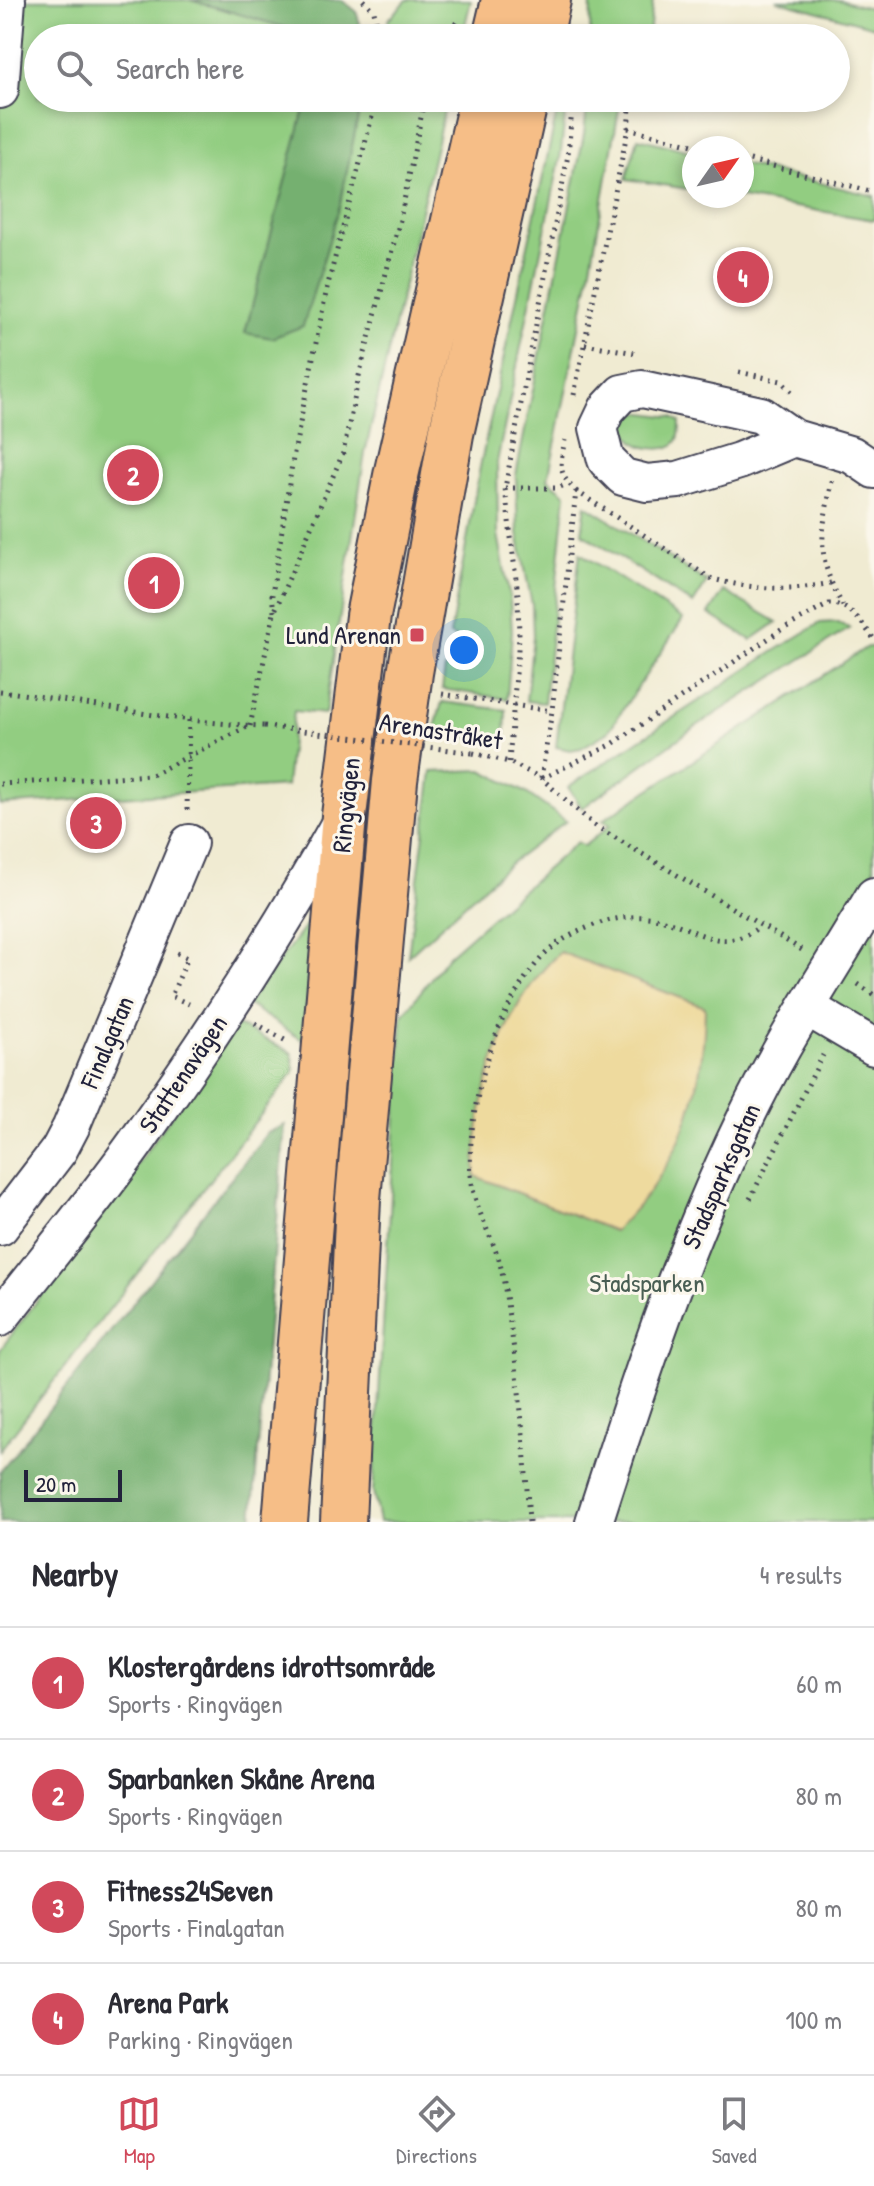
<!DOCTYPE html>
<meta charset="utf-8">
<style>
:root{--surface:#fff;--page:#f7f7f7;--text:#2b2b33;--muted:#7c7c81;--line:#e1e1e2;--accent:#d1495b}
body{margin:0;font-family:"Patrick Hand",sans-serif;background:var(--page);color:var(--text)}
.compass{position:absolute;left:682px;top:136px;width:72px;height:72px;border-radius:50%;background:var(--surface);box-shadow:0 4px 12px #0003;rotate:56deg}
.scale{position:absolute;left:24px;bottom:20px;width:98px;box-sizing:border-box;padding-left:8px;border:4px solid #22223b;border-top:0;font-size:22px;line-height:28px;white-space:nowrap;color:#22223b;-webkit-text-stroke:6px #fbf7ec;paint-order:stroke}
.you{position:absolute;left:464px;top:650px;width:28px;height:28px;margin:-20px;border:6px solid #fff;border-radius:50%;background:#1a73e8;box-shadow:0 0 0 12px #1a73e833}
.badge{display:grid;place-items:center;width:52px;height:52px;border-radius:50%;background:var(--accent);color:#fff;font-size:26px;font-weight:700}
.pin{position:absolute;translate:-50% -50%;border:4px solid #fff;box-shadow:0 2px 8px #0006}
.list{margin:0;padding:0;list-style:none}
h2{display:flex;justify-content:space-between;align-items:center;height:104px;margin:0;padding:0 32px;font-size:34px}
h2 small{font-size:26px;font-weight:400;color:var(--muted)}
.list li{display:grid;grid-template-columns:52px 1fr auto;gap:24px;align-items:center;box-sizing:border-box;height:112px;padding:0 32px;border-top:2px solid var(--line)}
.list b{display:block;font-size:30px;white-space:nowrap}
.list p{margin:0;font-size:26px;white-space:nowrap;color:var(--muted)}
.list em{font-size:26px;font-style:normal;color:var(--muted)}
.icon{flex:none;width:44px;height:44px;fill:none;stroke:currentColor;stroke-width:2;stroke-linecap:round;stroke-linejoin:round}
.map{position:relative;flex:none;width:874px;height:1522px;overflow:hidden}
.search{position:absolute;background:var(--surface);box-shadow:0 4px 12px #0003;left:24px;right:24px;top:24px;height:88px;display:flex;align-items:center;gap:20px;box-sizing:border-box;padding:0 28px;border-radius:44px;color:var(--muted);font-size:30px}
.sheet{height:552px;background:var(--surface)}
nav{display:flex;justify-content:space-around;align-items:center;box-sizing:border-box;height:112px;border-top:2px solid var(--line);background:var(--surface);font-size:22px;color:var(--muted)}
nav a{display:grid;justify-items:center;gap:4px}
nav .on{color:var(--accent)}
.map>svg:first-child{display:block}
</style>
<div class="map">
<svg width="874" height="1522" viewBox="0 0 874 1522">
<rect width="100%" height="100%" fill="#fbf7ec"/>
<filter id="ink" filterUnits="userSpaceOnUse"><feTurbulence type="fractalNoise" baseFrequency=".0125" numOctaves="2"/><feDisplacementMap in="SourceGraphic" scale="16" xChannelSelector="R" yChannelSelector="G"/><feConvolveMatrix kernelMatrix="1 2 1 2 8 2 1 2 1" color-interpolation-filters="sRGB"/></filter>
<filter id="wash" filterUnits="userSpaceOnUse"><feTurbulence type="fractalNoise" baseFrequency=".006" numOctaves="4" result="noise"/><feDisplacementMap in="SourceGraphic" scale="32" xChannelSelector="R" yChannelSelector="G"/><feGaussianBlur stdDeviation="1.8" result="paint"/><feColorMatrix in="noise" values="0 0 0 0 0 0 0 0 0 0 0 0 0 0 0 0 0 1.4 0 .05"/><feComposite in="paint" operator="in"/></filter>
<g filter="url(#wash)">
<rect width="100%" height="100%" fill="#f0ebd2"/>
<path fill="#92cd81" stroke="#5a785e" stroke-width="2" d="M0 0H190L326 38H38V98H447L365 453 325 714 294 711 286 786 0 805Z
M407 0H471L462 38H391L388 20Z
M591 0H653L649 35 632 34 631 38H590Z
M776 0H839L874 9V27Z
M560 98H567L560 159 497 462 498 534 510 600 512 631 507 699 442 689 445 668H458L465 642 450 635 480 467Z
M588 98H621L588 284 548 479 566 494 544 703 526 701 533 636 532 605 518 533 516 475 584 134Z
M638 138 694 152V190L626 179Z
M742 164 874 196V220L729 196H742Z
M636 412 673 417 680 422C680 428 680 436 677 441 669 453 644 449 635 442 629 437 627 432 625 425Z
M586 505 707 582 693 604 582 533Z
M580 553 683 619 608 732 581 748 570 750 556 747Z
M724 591 777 622 751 640 709 614Z
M836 622 850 628 692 729 582 808 568 787 773 652 820 623Z
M867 647H874V1522H379L373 1491 402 1016 448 956 577 842 584 846 610 825 603 820Z
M442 702 506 710 505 740 433 735Z
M482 770 525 792 566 821 508 865 408 956 432 772Z
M315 913 304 1041 247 1004Z
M237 1025 292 1053 294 1072 0 1450V1350L81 1242Z"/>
<path fill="#75b06f" stroke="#4c6955" stroke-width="2" d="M190 0H342L356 11 364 38H322Z
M307 98H362L340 205 303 326 272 338 245 333Z
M285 1125 252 1522H0V1472L267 1133Z"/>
<path fill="#eeda9e" stroke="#887e6c" stroke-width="2" d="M560 952 705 1007C704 1098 680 1168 614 1231L475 1176C476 1095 500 1009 560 952Z"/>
</g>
<g filter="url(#ink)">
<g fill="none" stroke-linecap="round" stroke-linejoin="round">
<defs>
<path id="minor" d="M0 90 7 0
M794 438 739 461 678 480 647 483 623 477 606 460 598 428 607 409 622 393 642 389 761 415 794 438 852 455 874 470
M808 1008 874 1047
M0 1227 59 1150 71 1127 189 843
M0 1318C45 1260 92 1204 135 1144 209 1040 279 933 341 821
M594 1522C640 1378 686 1236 754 1101 789 1031 834 963 874 896"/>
<path id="major" d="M495 38 504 0
M540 38 548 0
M285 1522 344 816 368 616 397 471 482 98
M343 1522 358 1199 395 781 410 673 451 434 526 98"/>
</defs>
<use href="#minor" stroke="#414052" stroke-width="40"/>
<use href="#major" stroke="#414052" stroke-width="48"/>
<path stroke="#414052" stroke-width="5" stroke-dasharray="2 6" stroke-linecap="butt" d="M363 0 374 11 380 38
M448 38 458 19
M628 128 704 148
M742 158 874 192
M585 344 635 353
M739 372 781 381 792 392
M574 395 628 128 631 98
M832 481C821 535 815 556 843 606
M505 488H558L567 484
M576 491 710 578C750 590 791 591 831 583
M274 612 272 595 293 458 327 288 377 98
M0 691C88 702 175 723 264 726
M442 694 552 711
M250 726 274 613 343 453 359 376 400 220 425 98
M473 753 509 762 541 778 594 825 802 950
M509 762 519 637 518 595 505 488 568 155 573 98
M541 778 552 711 576 491C557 473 560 464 565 440
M542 778 611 745 781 630 829 604C851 603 862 624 874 639
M0 784 151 775 249 726
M187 810 189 719
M177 953 188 958 171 996 189 1004
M858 984 874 995
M255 1023 288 1042
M750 1199 823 1055
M529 1522C525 1453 520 1384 509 1317 506 1297 504 1276 498 1257 490 1234 478 1213 473 1189 459 1119 502 974 566 938 592 924 617 915 647 917 692 921 717 960 760 926"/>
<use href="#minor" stroke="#fff" stroke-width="36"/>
<use href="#major" stroke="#f6be87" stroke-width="44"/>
<path stroke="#414052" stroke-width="5" stroke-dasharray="2 6" stroke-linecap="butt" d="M264 726 473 753"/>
</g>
</g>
<rect fill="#d1495b" stroke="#fbf7ec" stroke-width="3" x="409" y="627" width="16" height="16" rx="4"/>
<g text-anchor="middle" stroke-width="6" stroke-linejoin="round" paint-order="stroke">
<g font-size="26" fill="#22223b" stroke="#fbf7ec" text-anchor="end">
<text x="401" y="644">Lund Arenan</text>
</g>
<g font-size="26" fill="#22223b" stroke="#fbf7ec">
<text transform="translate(441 731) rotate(9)" y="9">Arenastråket</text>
<text transform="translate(346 805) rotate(-84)" y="9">Ringvägen</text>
<text transform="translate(107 1042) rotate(-67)" y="9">Finalgatan</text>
<text transform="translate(183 1074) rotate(-56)" y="9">Stattenavägen</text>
<text transform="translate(721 1176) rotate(-66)" y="9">Stadsparksgatan</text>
</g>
<g font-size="26" fill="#495e54" stroke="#fbf7ec">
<text x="647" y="1292">Stadsparken</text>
</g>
</g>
</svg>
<svg class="compass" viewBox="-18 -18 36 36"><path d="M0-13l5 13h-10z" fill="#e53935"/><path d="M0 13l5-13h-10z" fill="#7c7c81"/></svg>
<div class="scale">20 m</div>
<div class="you"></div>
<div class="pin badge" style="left:154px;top:583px">1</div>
<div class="pin badge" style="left:133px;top:475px">2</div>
<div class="pin badge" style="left:96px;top:823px">3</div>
<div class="pin badge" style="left:743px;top:277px">4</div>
<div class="search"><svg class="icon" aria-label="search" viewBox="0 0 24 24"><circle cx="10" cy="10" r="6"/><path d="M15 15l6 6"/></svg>Search here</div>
</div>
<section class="sheet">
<h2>Nearby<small>4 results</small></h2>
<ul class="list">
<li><span class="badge">1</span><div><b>Klostergårdens idrottsområde</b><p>Sports · Ringvägen</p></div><em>60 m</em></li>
<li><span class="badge">2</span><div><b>Sparbanken Skåne Arena</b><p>Sports · Ringvägen</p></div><em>80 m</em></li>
<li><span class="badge">3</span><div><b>Fitness24Seven</b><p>Sports · Finalgatan</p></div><em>80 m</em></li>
<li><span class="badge">4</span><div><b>Arena Park</b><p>Parking · Ringvägen</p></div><em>100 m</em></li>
</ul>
</section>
<nav>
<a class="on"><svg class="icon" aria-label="map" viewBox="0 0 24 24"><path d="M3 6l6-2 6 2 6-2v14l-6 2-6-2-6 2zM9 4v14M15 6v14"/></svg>Map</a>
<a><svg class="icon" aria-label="directions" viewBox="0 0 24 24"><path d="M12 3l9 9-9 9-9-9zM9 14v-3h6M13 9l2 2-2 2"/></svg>Directions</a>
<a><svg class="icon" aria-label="saved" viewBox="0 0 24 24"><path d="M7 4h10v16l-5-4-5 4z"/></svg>Saved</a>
</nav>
